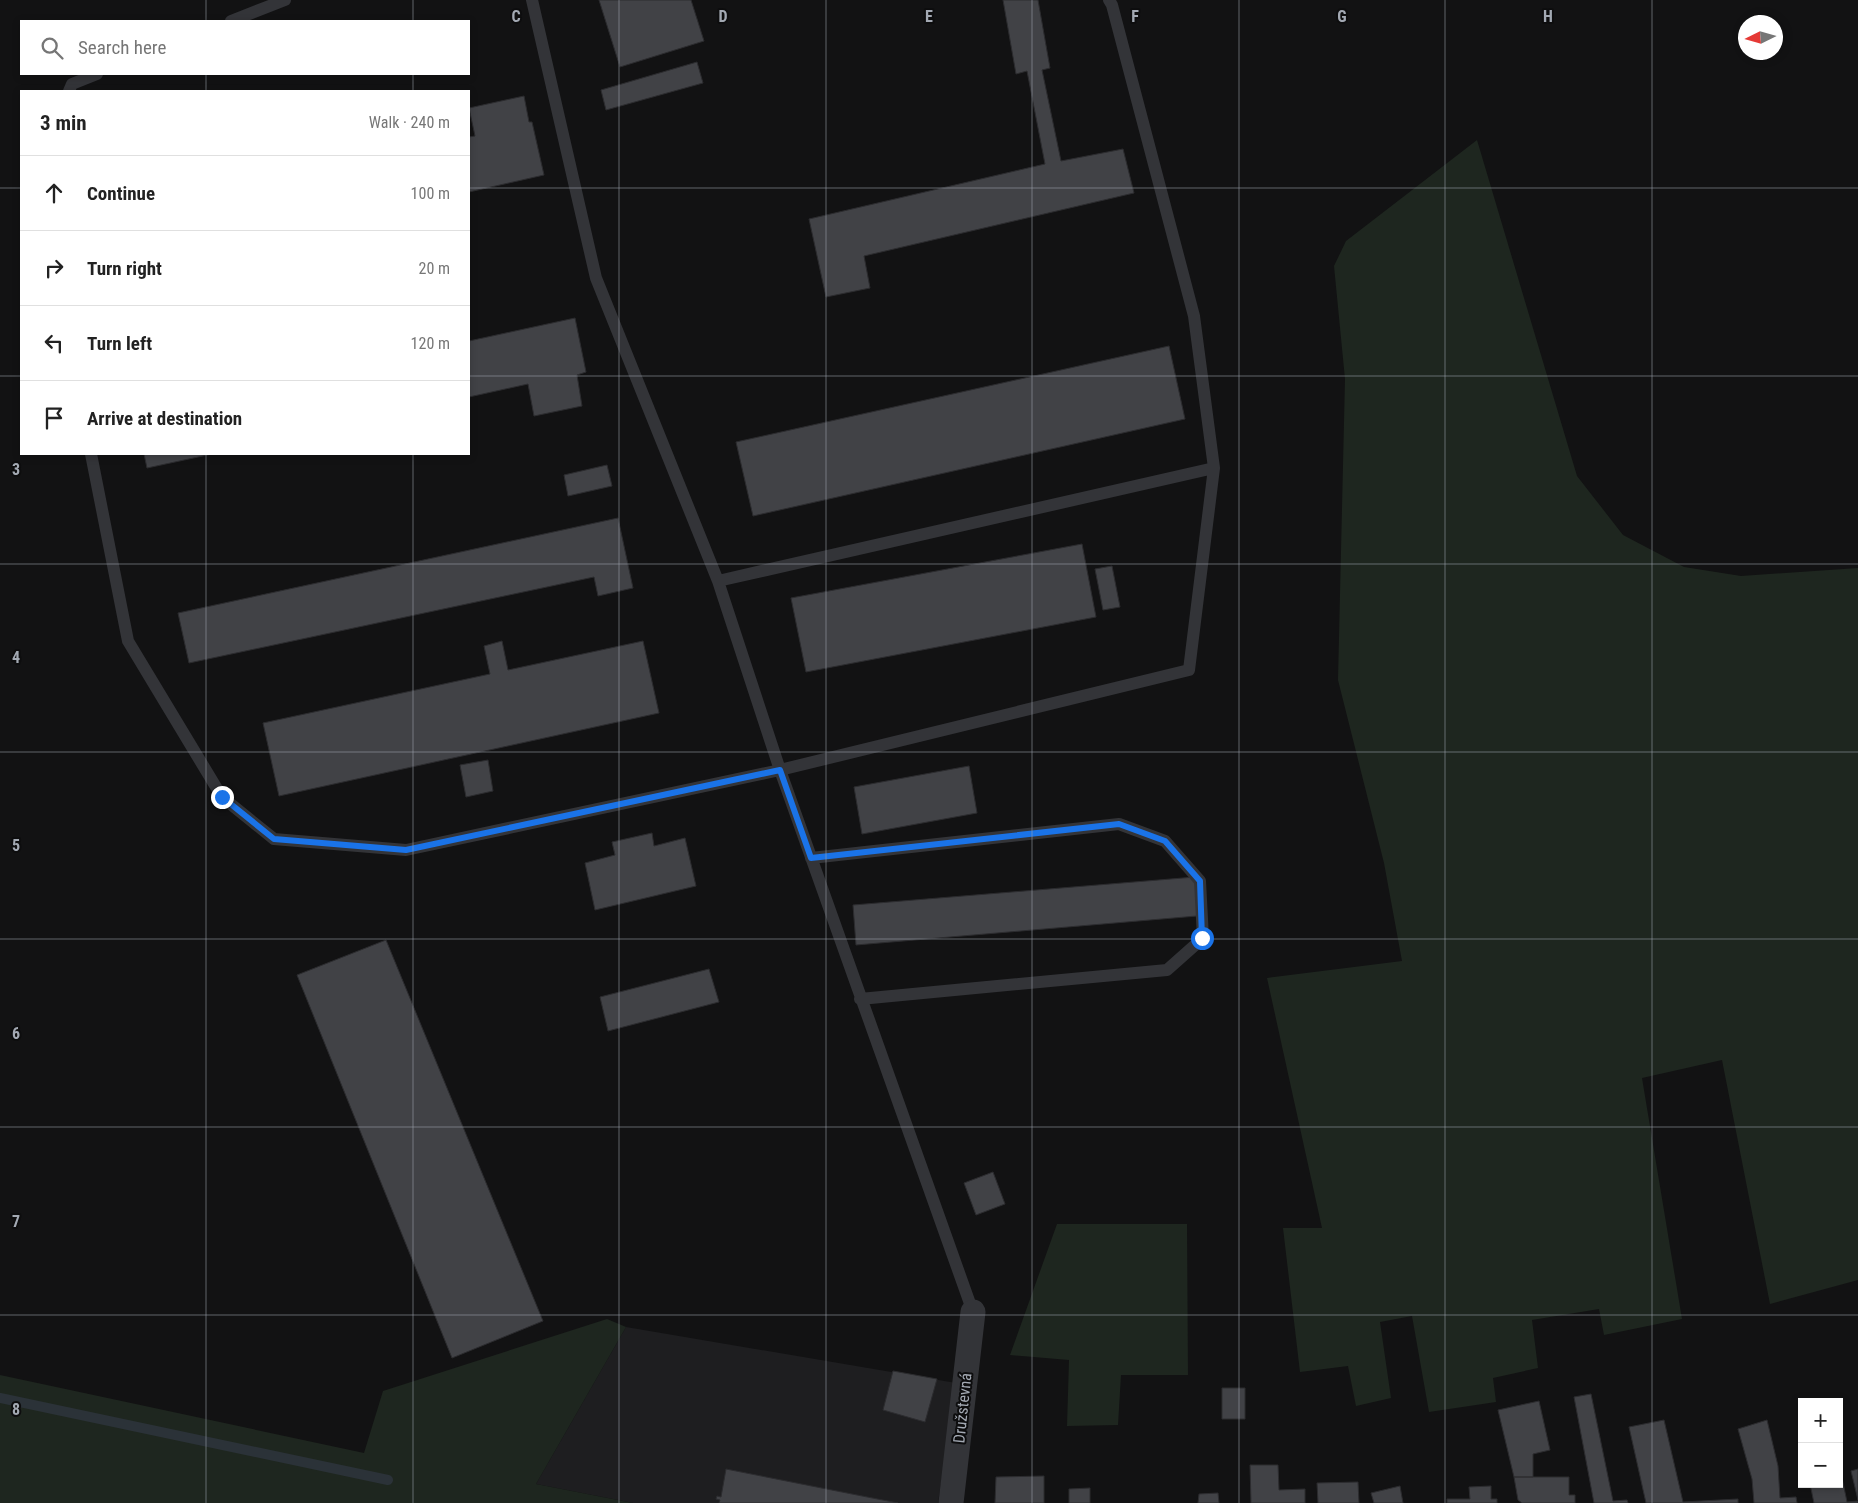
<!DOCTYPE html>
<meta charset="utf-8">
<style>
:root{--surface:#fff;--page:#f6f6f6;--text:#222;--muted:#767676;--line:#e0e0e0}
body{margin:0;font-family:"Roboto Condensed",sans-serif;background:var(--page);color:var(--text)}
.controls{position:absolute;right:15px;bottom:15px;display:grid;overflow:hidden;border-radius:0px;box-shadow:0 2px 8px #0003}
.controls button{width:45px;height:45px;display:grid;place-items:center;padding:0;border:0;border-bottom:1px solid var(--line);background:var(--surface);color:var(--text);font:25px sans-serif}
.compass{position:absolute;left:1738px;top:15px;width:45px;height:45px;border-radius:50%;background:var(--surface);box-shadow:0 2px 8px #0003;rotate:265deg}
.stop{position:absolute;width:15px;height:15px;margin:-11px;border:4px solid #1a73e8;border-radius:50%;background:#fff}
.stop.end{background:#1a73e8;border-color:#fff;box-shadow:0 1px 5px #0008}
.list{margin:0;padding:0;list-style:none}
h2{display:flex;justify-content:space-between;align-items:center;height:65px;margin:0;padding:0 20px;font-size:21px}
h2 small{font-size:16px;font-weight:400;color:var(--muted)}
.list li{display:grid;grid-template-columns:32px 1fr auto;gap:15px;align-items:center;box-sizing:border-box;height:75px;padding:0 20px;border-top:1px solid var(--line)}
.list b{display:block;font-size:19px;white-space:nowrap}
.list em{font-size:16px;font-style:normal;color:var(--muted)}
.icon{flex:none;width:28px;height:28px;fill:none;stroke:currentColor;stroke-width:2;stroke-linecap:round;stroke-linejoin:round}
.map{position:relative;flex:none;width:1858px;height:1503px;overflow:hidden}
.search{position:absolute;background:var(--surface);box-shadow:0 2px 8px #0003;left:20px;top:20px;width:450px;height:55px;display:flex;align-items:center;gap:12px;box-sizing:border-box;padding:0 18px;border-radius:0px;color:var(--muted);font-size:19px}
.panel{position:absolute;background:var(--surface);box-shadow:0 2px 8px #0003;left:20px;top:90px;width:450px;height:365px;border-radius:0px}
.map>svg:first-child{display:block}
</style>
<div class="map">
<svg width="1858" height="1503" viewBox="0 0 1858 1503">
<rect width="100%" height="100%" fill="#121213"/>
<path fill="#1e1e20" d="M626 1327 956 1383 938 1503H633L536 1484Z"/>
<path fill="#1e261f" d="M1477 140 1577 476 1623 535 1684 567 1741 576 1858 568V1280L1770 1304 1722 1060 1642 1078 1682 1319 1604 1335 1599 1309 1532 1320 1538 1368 1493 1378 1496 1402 1429 1412 1412 1316 1380 1322 1391 1398 1356 1406 1348 1366 1300 1372 1283 1228H1322L1267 978 1402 961 1384 863 1338 680 1345 379 1334 266 1346 241Z
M1057 1224H1187L1188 1375H1121L1118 1425 1067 1426 1069 1360 1010 1355Z
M607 1319 626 1327 536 1484 633 1503H0V1375L364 1453 383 1391Z"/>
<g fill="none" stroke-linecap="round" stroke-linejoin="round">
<path stroke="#2b3238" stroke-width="10" d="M0 1398 388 1480"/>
</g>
<path fill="#414246" stroke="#2c2c2f" d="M599 0H691L704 41 620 67Z
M1003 0H1038L1050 68 1042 70 1061 161 1123 149 1134 193 864 256 870 288 826 297 809 219 1045 164 1027 71 1016 74Z
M697 62 703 83 606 110 601 90Z
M524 96 529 122H532L544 175 469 192V137L475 136 469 108Z
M575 318 586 372 577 375 582 406 534 416 528 384 469 397V341Z
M1169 346 1185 419 753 516 736 442Z
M144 454H212L147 468Z
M607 465 612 486 568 496 564 475Z
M618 518 633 588 598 596 594 577 189 663 178 613Z
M1082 544 1096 617 806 672 791 598Z
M1112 566 1120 607 1103 610 1095 569Z
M502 641 508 670 643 641 659 713 279 796 263 723 490 674 484 646Z
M488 760 493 791 466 797 460 765Z
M969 766 977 813 862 834 854 787Z
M652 833 654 846 685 838 696 886 595 910 585 863 615 855 612 842Z
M1195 877 1197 916 856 945 853 905Z
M386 940 543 1321 452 1358 297 975Z
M709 969 719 1002 608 1031 600 997Z
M993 1172 1005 1204 976 1215 964 1183Z
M893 1371 937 1379 925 1422 883 1410Z
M1222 1388H1245V1419H1222Z
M1591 1394 1613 1501 1627 1500 1628 1503H1594L1574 1397Z
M1539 1401 1550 1450 1533 1454V1477H1514L1498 1410Z
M1664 1420 1683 1502 1738 1499V1503H1646L1629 1427Z
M1767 1420 1778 1466 1780 1498 1796 1497 1797 1503H1754L1752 1479 1738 1429Z
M1839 1463 1847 1502 1858 1501V1503H1814L1810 1484H1839Z
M1250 1465H1278L1279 1490 1305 1489V1503H1251Z
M726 1469 852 1494 898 1503H719L720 1500 716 1499 717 1496 721 1497Z
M1858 1469V1500L1851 1471Z
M1044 1476V1503H995L996 1477Z
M1514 1477H1569V1495H1575V1503H1522L1518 1500Z
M1358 1482 1359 1503H1318L1317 1483Z
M1400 1486 1403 1503H1374L1371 1493Z
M1491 1486V1499H1497V1503H1447V1499H1470L1469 1487Z
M1090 1488V1503H1069V1489Z
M1218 1493 1219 1503H1198L1199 1494Z"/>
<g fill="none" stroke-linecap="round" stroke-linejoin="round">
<path stroke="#333438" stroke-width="12" d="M532 0 596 278 718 581 780 770 973 1312
M231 21 285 0
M69 91 72 84 97 74
M91 454 128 641 222 797 274 839 406 850 780 770 1189 670 1214 468 1194 316 1112 5 1109 0
M718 581 1214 468
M811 858 1119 824 1165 841 1200 881 1203 938 1167 970 860 999"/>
<path stroke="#333438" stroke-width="25" d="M951 1503 973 1312"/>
</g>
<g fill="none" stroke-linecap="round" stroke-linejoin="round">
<path stroke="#1a73e8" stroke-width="6" d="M222 797 274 839 406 850 780 770 811 858 1119 824 1165 841 1200 881 1202 938"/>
</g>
<path fill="none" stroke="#a3a9b3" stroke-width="1" stroke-opacity="0.55" d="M206 0V21M413 0V21M619 0V1503M826 0V1503M1032 0V1503M1239 0V1503M1445 0V1503M1652 0V1503M206 74V91M413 74V91M0 188H21M469 188H1858M0 376H21M469 376H1858M206 454V1503M413 454V1503M0 564H1858M0 752H1858M0 939H1858M0 1127H1858M0 1315H1858"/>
<g text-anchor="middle" stroke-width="4" stroke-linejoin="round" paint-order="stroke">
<g font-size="16" fill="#a3a9b3" stroke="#0d0d0e">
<text transform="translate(962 1408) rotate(-84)" y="6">Družstevná</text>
</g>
</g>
<g font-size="16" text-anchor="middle" font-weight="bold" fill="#a3a9b3" stroke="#0d0d0e" stroke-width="4" stroke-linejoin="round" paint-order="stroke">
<text x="516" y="22">C</text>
<text x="723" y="22">D</text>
<text x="929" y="22">E</text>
<text x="1135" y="22">F</text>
<text x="1342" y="22">G</text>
<text x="1548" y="22">H</text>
<text x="16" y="475">3</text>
<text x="16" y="663">4</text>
<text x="16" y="851">5</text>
<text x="16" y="1039">6</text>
<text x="16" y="1227">7</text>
<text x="16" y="1415">8</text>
</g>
</svg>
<div class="controls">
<button>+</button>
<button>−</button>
</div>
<svg class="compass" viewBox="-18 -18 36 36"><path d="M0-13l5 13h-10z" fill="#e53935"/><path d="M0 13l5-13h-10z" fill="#767676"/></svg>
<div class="stop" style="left:1202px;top:938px"></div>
<div class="stop end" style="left:222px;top:797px"></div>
<div class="search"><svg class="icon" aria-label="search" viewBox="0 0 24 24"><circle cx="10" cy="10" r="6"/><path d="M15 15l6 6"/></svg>Search here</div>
<section class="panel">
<h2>3 min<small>Walk · 240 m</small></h2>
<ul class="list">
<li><svg class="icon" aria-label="ahead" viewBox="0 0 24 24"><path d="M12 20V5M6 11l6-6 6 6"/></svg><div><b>Continue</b></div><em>100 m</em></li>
<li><svg class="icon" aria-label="right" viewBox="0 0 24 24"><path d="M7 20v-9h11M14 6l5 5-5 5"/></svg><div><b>Turn right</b></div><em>20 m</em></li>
<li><svg class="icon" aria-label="left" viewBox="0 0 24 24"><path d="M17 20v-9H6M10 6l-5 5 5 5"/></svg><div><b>Turn left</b></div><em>120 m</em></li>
<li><svg class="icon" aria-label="arrive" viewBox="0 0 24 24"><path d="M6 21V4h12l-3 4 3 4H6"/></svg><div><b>Arrive at destination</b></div></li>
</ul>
</section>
</div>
